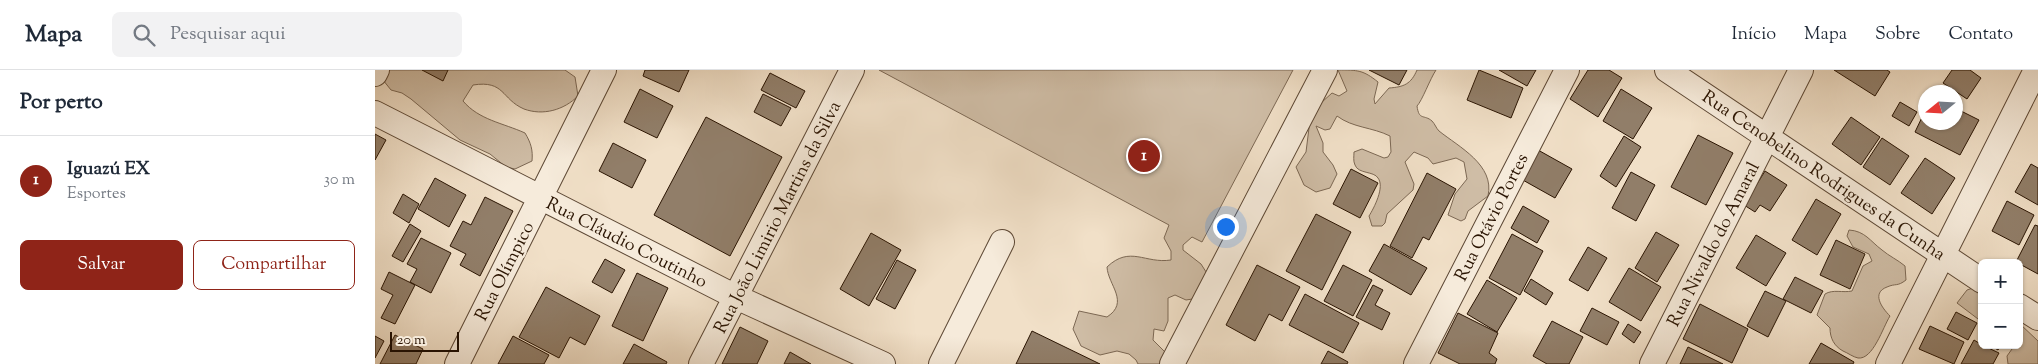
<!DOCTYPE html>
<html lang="pt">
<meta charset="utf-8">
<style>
:root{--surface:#fff;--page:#f2f2f3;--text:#1f2937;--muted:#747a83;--line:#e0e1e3;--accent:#8f2418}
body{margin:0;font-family:"Sorts Mill Goudy",serif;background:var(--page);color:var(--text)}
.controls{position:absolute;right:15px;bottom:15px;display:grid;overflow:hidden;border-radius:8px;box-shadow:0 1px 4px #0004}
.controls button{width:45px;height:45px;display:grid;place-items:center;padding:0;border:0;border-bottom:1px solid var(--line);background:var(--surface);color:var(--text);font:25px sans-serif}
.compass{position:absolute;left:1543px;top:15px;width:45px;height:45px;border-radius:50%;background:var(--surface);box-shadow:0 1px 4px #0004;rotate:252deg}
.scale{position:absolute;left:15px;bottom:12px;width:69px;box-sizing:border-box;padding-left:5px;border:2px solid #2a1402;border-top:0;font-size:14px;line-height:18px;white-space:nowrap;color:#2a1402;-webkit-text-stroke:4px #f6ebdb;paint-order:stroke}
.you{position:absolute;left:850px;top:156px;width:18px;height:18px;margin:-12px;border:4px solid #fff;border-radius:50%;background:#1a73e8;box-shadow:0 0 0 8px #1a73e833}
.badge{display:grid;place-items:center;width:32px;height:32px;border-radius:50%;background:var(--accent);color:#fff;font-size:16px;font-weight:700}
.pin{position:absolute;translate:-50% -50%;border:2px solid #fff;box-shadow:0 1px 5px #0006}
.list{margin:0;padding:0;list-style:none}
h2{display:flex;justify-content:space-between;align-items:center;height:65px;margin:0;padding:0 20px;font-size:21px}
h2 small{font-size:16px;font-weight:400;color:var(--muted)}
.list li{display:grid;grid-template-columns:32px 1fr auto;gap:15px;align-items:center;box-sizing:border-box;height:90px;padding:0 20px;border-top:1px solid var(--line)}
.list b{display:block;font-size:19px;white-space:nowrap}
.list p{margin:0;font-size:16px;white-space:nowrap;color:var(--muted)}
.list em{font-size:16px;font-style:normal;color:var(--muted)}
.actions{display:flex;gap:10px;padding:15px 20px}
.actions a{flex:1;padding:11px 0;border:1px solid var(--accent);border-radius:8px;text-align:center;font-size:18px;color:var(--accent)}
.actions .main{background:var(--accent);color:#fff}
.icon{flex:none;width:28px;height:28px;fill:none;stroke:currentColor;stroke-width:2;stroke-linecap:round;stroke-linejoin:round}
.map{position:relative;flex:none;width:1663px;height:294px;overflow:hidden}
header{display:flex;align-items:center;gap:30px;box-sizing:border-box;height:70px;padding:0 25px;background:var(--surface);border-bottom:1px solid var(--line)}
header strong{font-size:24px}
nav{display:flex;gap:28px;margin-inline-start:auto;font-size:18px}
.search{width:350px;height:45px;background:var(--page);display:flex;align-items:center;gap:12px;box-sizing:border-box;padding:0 18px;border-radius:8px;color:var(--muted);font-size:19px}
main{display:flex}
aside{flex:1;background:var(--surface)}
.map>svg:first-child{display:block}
</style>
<header>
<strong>Mapa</strong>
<div class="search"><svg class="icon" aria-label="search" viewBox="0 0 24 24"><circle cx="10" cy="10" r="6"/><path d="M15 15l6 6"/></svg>Pesquisar aqui</div>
<nav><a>Início</a><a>Mapa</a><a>Sobre</a><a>Contato</a></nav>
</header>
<main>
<aside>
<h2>Por perto<small></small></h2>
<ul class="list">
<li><span class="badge">1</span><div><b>Iguazú EX</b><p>Esportes</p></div><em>30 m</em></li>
</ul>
<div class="actions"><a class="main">Salvar</a><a>Compartilhar</a></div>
</aside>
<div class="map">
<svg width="1663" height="294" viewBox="0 0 1663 294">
<rect width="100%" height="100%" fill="#f1e0c8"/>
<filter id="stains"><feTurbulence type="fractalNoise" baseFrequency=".004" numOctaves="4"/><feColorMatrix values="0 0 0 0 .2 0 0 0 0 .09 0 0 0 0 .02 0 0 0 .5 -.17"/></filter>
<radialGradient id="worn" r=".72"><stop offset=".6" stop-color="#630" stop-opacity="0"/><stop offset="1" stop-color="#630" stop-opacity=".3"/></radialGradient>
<path fill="#cfbda6" stroke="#7c6854" d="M0 0H190L200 7 203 26C189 40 168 46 149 39 126 29 130 10 98 15L88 31C104 50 128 53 150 63 156 73 158 80 157 91L140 99 131 97 115 84 85 70 36 29 27 23 16 20Z
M504 0H918L827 172 817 167 808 175V180L826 194 833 205 824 228 811 230 800 225 793 228V251L789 261 779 259 778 270 795 287 792 294H763L761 290 754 284 742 281 725 285 706 276 698 259 704 241 732 247C755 232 733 215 732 197 755 175 770 194 796 190V181L789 168 794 155Z
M963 0C983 0 988 0 1003 12L999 29 1000 34 1014 18C1029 17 1036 14 1042 0H1061C1055 9 1047 31 1042 36 1044 51 1049 44 1057 51 1060 54 1061 58 1064 61 1084 77 1120 95 1113 126L1093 141 1090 149 1086 151 1073 145 1080 124 1092 109 1089 92 1081 88 1058 94 1053 88 1039 82 1030 92 1039 114 1038 120 1012 144 1010 153 1007 156H997L994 146C999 138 1010 117 1003 108 999 101 983 104 980 95 978 91 979 86 979 82L987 79 1009 88 1013 87 1016 82 1015 66C997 57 978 58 962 46L955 59 950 60 941 56 948 73V82L958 95 962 104 955 118 941 122 929 115 921 97 931 82 936 42 957 23 964 26 972 21Z
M1474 160C1490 161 1495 171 1507 180 1514 186 1523 190 1530 196L1531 210C1522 217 1521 213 1512 217 1496 223 1507 238 1515 246 1508 257 1498 290 1483 288 1478 287 1473 283 1468 281 1459 276 1455 268 1455 258L1442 245 1450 224C1458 219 1468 223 1477 221L1488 196 1497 191 1494 184 1478 177 1472 166Z
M1601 217 1607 221V252L1582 233 1592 220Z
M1644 253 1663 271V294H1633L1632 286 1637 279 1636 275H1644Z"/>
<path fill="#917e69" stroke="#2a1402" d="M47 0H73L68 11Z
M270 0H314L304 22 268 6Z
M994 0H1032L1024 15Z
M1104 0 1148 18 1136 48 1092 30Z
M1124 0H1161L1152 16Z
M1213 0H1234L1247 8 1223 47 1195 29Z
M1459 0H1512L1515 2 1500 26Z
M1577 0H1595L1606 8 1592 29 1568 13Z
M395 3 430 21 421 38 386 20Z
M265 19 298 36 282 68 249 52Z
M1246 19 1277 38 1258 69 1228 51Z
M388 24 416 38 406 56 379 42Z
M1525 32 1542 42 1534 56 1517 46Z
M1580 38 1604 50 1585 85 1540 62 1550 41V52H1580Z
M331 47 407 87 355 186 279 145Z
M1476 47 1505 67 1486 95 1457 74Z
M0 64 11 70 0 90Z
M1323 65 1358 83 1331 135 1296 117Z
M1249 66 1266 77 1241 117 1225 106Z
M1507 68 1534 86 1515 115 1488 97Z
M238 73 271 90 257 118 224 101Z
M1163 80 1197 99 1180 128 1146 109Z
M1550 88 1580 108 1557 144 1526 123Z
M1656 94 1663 98V135L1640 122Z
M976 99 1003 113 985 148 958 134Z
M1390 101 1412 115 1395 141 1385 135 1380 142 1369 135Z
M1256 102 1280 115 1261 151 1237 138Z
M1052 103 1081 119 1054 170 1048 167 1037 188 1015 176Z
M60 108 91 125 74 157 43 139Z
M28 124 44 134 34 153 18 143Z
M110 127 138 141 105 206 85 195 91 184 75 176 88 151 96 155Z
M1441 129 1466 144 1442 185 1417 170Z
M1632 131 1659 145 1644 175 1617 161Z
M1148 136 1174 151 1162 173 1136 158Z
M941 144 976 162 947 220 911 201Z
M35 154 46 161 28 192 17 186Z
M1660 155 1663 156V204L1641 192Z
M1281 162 1304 175 1282 212 1260 198Z
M496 163 526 180 494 236 465 219Z
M1137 164 1168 181 1145 225 1114 208Z
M1381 165 1411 183 1391 216 1361 198Z
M46 168 76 183 56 223 35 212 42 199 32 194Z
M1461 170 1490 184 1475 219 1445 205Z
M1009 174 1052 198 1036 225 994 201Z
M1213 177 1232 188 1213 221 1194 210Z
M230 189 250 200 237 223 217 212Z
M522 190 541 200 520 239 501 229Z
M882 195 925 217 907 251 894 244 880 271 851 255Z
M968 195 997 210 978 246 949 231Z
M1254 198 1286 217 1266 251 1234 232Z
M14 202 40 215 20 254 6 248 18 225 6 219Z
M262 203 293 218 268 271 237 256Z
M1420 207 1448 221 1436 243 1408 229Z
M1156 209 1178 223 1171 235 1149 221Z
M1112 210 1142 228 1122 262 1092 244Z
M998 215 1008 220 1000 235 1015 243 1007 260 981 247Z
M171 217 225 246 210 275 195 267 184 288 144 267Z
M1390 221 1411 231 1393 267 1372 256Z
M930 224 984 253 968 283 914 255Z
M1325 234 1373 259 1357 293 1308 269Z
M1217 238 1244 252 1232 275 1205 261Z
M1581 242 1602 253 1593 270 1572 259Z
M1083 243 1123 263 1114 283 1122 289 1120 294H1085L1063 283Z
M1177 251 1208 267 1194 294H1172L1158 286Z
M1253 254 1266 262 1259 273 1247 264Z
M1555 256 1589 272 1579 294 1544 279Z
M365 257 393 271 382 294H347Z
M657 261 725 294H641Z
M20 265 48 279 41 294H5Z
M0 266 9 271 0 288Z
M138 266 174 285 169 294H123Z
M1599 270 1607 275 1624 283 1618 294H1586Z
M1446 273 1479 292 1478 294H1434Z
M259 274 292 292 291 294H248Z
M1615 275H1626L1623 280Z
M1313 277 1348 294H1305Z
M953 281 973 292 972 294H946Z
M415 282 436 294H409Z"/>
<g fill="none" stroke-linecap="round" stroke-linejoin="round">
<defs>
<path id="minor" d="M1292 0 1607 211
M0 4 2 0
M0 43 361 227 508 294
M1644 236 1663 248
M82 294 229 0
M326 294 477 0
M566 294 627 172
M797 294 950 0
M1041 294 1192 0
M1277 294 1426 0
M1513 294 1661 0"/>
</defs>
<use href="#minor" stroke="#5c4734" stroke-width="26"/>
<use href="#minor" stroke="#f6ebdb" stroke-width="24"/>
</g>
<g text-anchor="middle" stroke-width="4.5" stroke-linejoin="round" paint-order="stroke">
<g font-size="18" fill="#2a1402" stroke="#f6ebdb">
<text transform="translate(1449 105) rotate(34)" y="6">Rua Cenobelino Rodrigues da Cunha</text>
<text transform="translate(402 147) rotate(-63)" y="6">Rua João Limirio Martins da Silva</text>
<text transform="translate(1116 147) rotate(-63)" y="6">Rua Otávio Portes</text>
<text transform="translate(252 172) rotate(27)" y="6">Rua Cláudio Coutinho</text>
<text transform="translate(1338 174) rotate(-63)" y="6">Rua Nivaldo do Amaral</text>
<text transform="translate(129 201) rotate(-63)" y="6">Rua Olímpico</text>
</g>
</g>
<rect width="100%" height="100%" filter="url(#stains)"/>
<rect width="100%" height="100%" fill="url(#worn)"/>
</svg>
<div class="controls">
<button>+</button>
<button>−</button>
</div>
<svg class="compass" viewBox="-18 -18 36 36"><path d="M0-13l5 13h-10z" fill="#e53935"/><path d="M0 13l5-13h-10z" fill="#747a83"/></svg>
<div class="scale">20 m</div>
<div class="you"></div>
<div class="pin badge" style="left:769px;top:86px">1</div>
</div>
</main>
